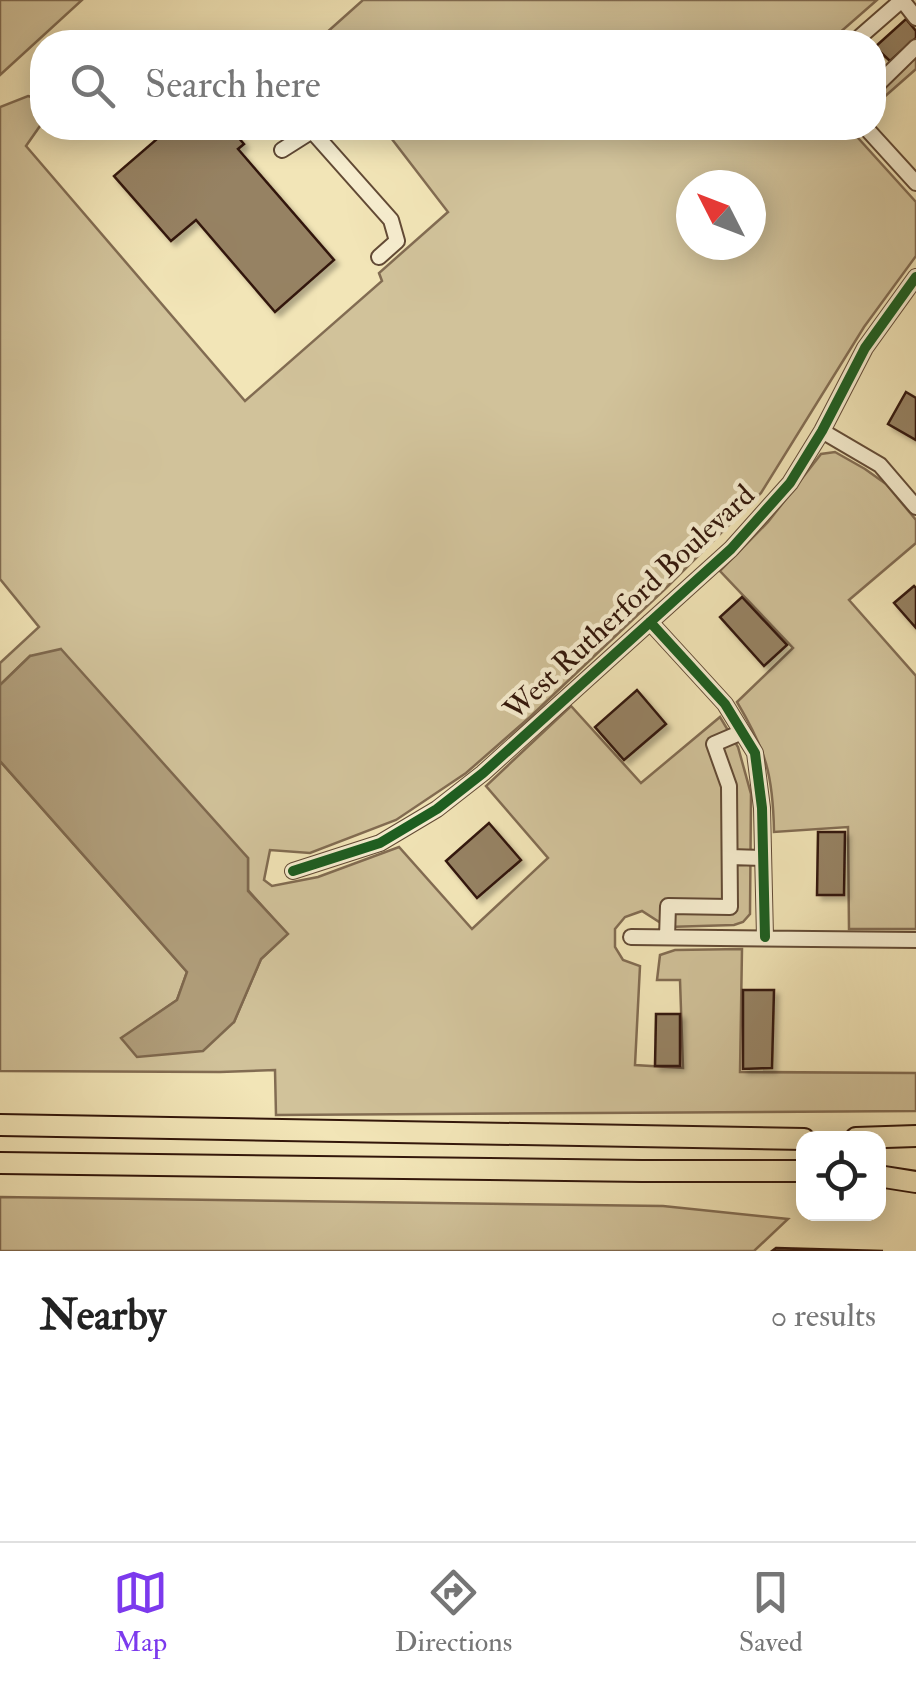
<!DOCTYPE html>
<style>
:root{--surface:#fff;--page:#f2f2f2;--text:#222;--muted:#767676;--line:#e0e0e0;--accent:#7c3aed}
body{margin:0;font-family:"IM FELL Double Pica",serif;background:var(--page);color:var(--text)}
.controls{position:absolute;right:30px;bottom:30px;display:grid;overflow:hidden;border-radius:20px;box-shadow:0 5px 25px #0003}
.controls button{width:90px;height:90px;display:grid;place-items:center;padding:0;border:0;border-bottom:2px solid var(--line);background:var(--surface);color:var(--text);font:50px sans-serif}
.compass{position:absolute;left:676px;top:170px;width:90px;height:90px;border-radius:50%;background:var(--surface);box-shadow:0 5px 25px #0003;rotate:312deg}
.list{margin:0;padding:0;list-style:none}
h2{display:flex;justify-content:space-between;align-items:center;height:130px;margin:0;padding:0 40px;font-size:42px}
h2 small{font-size:32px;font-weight:400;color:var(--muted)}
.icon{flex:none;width:55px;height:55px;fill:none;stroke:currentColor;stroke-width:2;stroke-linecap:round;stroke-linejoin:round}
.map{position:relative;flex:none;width:916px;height:1251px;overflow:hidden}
.search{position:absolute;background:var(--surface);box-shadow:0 5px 25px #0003;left:30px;right:30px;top:30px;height:110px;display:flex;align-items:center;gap:25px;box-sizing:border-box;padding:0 35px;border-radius:40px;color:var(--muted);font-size:38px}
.sheet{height:290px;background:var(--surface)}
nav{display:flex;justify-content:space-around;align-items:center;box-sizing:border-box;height:140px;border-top:2px solid var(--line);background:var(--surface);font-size:28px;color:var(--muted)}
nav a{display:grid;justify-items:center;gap:5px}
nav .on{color:var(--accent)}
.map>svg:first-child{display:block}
</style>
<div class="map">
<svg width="916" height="1251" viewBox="0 0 916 1251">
<defs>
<filter id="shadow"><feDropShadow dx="4.5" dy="4.5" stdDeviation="2.5" flood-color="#0004"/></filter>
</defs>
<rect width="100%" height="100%" fill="#f2e5b7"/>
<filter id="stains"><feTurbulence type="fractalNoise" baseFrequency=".002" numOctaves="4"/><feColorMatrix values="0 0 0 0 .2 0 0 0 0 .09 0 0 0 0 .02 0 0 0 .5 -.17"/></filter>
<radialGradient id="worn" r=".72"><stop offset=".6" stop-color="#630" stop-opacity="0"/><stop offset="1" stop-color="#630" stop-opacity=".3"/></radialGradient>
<path fill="#d1c29a" stroke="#826c52" stroke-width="2.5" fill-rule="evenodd" d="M0 0H82L0 75Z
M363 0H877L829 42H316Z
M916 56V69L874 106V95Z
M28 96 42 100V123L26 146 245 401 382 281 379 273 448 212 388 134H369L364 128H849L916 202V256L864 327 761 493 666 588 530 717 466 773 396 820 310 853 270 850 264 880 272 886 318 877 399 847 472 929 548 858 486 786 571 706 641 783 720 717 738 747 751 794 750 914 743 922 734 925 667 927 642 911 625 917 615 929V947L623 960 640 966 635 1065 683 1068 680 980H657L660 955 675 950 742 949 740 1072 916 1073V1111L276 1115 275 1070 220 1072 0 1071V761L187 972 177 1000 121 1039 234 1022 261 959 287 934 248 890V858L30 656 0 685V663L39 627 0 579V107ZM691 185H751V245H691Z
M835 452 865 469 886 484 916 520V543L849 600 916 676V929H849L848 827 774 832C773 774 766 751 737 702L793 648 720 571 768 522 821 454Z
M0 1197 663 1206 788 1219 754 1251H0Z"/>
<path fill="#b19f7c" stroke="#7e684e" stroke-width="2.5" d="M61 649 248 858V891L288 934 261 959 234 1022 203 1051 137 1057 121 1038 177 1000 187 972 0 761V685L30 656Z"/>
<path fill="#968264" stroke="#32160a" stroke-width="2.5" filter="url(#shadow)" d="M906 19 916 31V38L890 61 875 47Z
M159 128H230L244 144 238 149 334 260 275 312 196 220 171 241 114 176 164 133Z
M906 392 916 398V440L888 424Z
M914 586 916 588V628L894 603Z
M742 597 787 645 764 666 720 617Z
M637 690 666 724 624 760 595 727Z
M489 823 521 860 477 898 446 861Z
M818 832H845L844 895H817Z
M743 990H774L772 1068 743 1069Z
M656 1014H680V1066H655Z
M776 1248 883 1251H772Z"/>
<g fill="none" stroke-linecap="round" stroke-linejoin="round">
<defs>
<path id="minor" d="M854 42 902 0 916 18
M874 88 916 47
M866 128 916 183
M282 150 312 131 391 220 397 241 379 257
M822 431 880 465 916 507
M650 622 725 704 755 753 762 808 765 937
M730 857 763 858
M293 871 380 843 437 809 483 773 731 549 790 483 822 431 865 348 916 277
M631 937 916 940
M667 937 668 906 730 907 729 786 714 744 742 732"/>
<path id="highway" d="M0 1125 804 1139
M856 1138 916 1136
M0 1163 642 1171H804
M878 1176 916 1182"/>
</defs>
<use href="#minor" stroke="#624a35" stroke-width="18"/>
<use href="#highway" stroke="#32160a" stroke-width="24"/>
<use href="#minor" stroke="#f7eed0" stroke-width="14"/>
<use href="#highway" stroke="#f2e5b7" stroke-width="20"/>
<defs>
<path id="cycleway" d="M650 622 725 704 755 753 762 808 765 937
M293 871 380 843 437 809 483 773 731 549 790 483 822 431 865 348 916 277"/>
</defs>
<use href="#cycleway" stroke="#f7eed0" stroke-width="16"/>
<use href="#cycleway" stroke="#1b5e20" stroke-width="10"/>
</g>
<g text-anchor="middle" stroke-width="9" stroke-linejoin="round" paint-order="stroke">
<g font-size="30" fill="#32160a" stroke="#f7eed0">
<text transform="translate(629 602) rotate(-43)" y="10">West Rutherford Boulevard</text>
</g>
</g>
<rect width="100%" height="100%" filter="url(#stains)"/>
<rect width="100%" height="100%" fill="url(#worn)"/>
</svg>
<div class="controls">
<button><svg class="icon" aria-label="locate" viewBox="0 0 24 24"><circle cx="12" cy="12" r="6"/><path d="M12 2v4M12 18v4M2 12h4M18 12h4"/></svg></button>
</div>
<svg class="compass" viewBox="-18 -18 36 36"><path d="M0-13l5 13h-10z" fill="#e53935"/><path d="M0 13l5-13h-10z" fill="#767676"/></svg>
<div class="search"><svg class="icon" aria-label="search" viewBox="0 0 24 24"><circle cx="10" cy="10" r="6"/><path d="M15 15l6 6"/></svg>Search here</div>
</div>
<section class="sheet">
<h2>Nearby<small>0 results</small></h2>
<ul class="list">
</ul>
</section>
<nav>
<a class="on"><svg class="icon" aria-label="map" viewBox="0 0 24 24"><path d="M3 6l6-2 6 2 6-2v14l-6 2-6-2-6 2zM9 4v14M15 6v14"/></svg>Map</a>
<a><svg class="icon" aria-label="directions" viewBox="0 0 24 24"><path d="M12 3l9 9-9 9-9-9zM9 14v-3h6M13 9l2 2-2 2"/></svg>Directions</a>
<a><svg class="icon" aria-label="saved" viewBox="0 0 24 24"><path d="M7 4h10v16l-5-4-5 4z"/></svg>Saved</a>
</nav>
